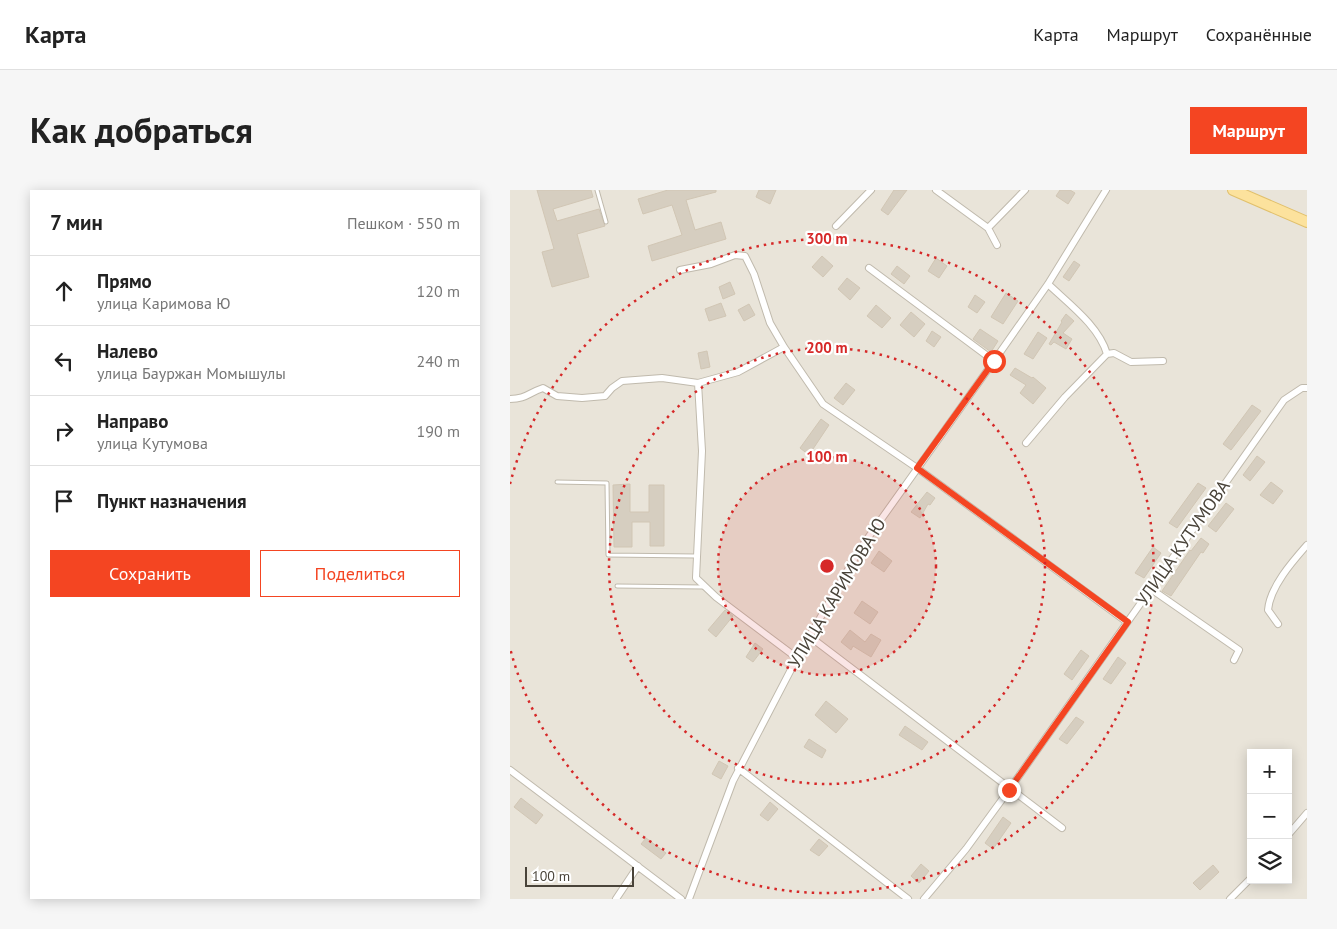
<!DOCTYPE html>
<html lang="ru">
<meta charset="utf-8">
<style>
:root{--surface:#fff;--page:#f6f6f6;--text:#222;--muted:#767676;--line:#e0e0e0;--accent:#f44522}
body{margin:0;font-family:"PT Sans",sans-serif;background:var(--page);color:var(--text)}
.controls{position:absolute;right:15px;bottom:15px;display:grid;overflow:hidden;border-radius:0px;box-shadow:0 2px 12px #0003}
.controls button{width:45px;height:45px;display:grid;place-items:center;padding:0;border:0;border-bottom:1px solid var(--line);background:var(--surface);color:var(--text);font:25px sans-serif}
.scale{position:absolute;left:15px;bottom:12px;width:109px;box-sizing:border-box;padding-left:5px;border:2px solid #494339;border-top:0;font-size:14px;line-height:18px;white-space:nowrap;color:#494339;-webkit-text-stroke:4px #fff;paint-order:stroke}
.stop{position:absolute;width:15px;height:15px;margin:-11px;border:4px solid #f44522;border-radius:50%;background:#fff}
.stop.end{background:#f44522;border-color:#fff;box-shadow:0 1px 5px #0008}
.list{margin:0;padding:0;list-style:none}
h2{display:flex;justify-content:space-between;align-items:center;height:65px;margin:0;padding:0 20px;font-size:21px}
h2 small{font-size:16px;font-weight:400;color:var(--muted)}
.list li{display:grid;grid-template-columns:32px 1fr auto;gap:15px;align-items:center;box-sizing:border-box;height:70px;padding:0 20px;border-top:1px solid var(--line)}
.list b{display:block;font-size:19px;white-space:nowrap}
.list p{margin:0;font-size:16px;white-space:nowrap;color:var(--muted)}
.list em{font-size:16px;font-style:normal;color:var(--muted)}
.actions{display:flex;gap:10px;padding:15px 20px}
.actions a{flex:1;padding:11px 0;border:1px solid var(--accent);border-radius:0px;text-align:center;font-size:18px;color:var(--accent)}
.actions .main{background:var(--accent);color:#fff}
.icon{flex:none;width:28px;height:28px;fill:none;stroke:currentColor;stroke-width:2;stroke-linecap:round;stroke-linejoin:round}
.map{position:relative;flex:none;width:797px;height:709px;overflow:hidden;border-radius:0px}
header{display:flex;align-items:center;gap:30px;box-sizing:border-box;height:70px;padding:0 25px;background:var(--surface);border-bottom:1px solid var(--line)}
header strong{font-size:24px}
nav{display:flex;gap:28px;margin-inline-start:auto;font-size:18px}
.intro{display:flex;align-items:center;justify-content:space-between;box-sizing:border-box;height:120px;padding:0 30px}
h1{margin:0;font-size:35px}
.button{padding:12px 22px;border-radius:0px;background:var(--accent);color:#fff;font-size:18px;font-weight:700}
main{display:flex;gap:30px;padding:0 30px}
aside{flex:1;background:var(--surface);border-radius:0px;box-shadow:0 2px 12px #0003}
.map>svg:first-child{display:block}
</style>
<header>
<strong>Карта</strong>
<nav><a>Карта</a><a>Маршрут</a><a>Сохранённые</a></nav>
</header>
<div class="intro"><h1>Как добраться</h1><a class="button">Маршрут</a></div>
<main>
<aside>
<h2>7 мин<small>Пешком · 550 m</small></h2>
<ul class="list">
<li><svg class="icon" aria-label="ahead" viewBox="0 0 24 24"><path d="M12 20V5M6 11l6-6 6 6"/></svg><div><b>Прямо</b><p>улица Каримова Ю</p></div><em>120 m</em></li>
<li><svg class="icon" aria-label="left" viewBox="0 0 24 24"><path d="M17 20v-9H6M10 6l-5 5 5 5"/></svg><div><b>Налево</b><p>улица Бауржан Момышулы</p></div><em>240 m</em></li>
<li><svg class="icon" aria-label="right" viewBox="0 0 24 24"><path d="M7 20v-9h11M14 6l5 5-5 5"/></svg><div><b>Направо</b><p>улица Кутумова</p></div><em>190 m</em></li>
<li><svg class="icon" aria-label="arrive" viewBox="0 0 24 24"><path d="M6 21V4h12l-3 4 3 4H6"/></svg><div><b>Пункт назначения</b></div></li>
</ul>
<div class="actions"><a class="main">Сохранить</a><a>Поделиться</a></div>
</aside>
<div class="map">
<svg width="797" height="709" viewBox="0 0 797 709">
<rect width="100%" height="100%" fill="#f5f2eb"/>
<path fill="#e9e4d9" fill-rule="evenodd" d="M0 0H797V709H0ZM741 563H778V690H741Z"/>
<path fill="#d6cec0" stroke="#d1c6b4" d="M27 0H81L83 7 43 19 47 31 89 19 95 36 67 44 79 87 42 97 32 62 44 59Z
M158 0H206V2L176 10 185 40 211 32 216 49 142 71 138 56 172 45 162 15 133 24 128 9Z
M249 0H266L260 14 246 7Z
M384 0H397L378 25 371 20Z
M550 0H560L565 3 558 14 546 6Z
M312 66 323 76 313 87 302 77Z
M426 68 437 76 429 88 418 81Z
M564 71 570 75 559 91 553 87Z
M387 76 400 86 394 94 381 84Z
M337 88 350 98 340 110 328 99Z
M220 92 225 104 213 109 209 97Z
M496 103 508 111 493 134 481 127Z
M465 105 475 112 467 123 458 117Z
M211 113 216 126 199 131 195 119Z
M239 114 245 125 234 131 228 120Z
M366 115 381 128 372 138 357 126Z
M401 122 415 134 404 147 390 135Z
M556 124 564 131 553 143 562 149 556 159 544 152 541 155 539 154 552 132 551 131Z
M470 139 488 151 481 162 463 149Z
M422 141 431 147 424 157 416 151Z
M528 142 537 148 523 169 514 164Z
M197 161 200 177 191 179 188 163Z
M505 178 522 188 523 187 536 198 523 214 510 203 516 195 500 185Z
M336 193 345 200 333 215 324 208Z
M742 215 751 221 721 260 713 254Z
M311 229 319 235 299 265 290 258Z
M747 266 755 272 740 291 733 285Z
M761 292 773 301 763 314 750 305Z
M688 293 696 298 667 338 659 333Z
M120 294V322H139V295H154V356H140V332H122V357H104L103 295Z
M417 302 425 308 420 315 418 314 410 328 401 322Z
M716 313 724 319 706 342 698 336Z
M691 348 699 354 693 363 691 362 661 406 652 401 680 360 681 361Z
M643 357 651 363 634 388 625 383Z
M369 361 382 371 374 382 361 373Z
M352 411 368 422 360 434 344 423Z
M215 420 223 426 206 447 198 440Z
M340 440 355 452 361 444 371 450 361 467 343 456 341 460 331 452Z
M245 453 253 459 243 472 236 467Z
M571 460 579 466 562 490 554 484Z
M608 467 616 473 601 494 593 489Z
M316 511 338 529 326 543 305 525Z
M566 527 574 532 557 554 549 549Z
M395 536 418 552 412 560 389 545Z
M299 549 316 560 312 568 294 557Z
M209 571 218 576 211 589 202 584Z
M11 608 33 625 26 634 4 617Z
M260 612 268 619 258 631 250 625Z
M493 627 501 633 483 659 475 653Z
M136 648 156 663 151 669 131 654Z
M309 649 318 656 309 666 300 660Z
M411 674 419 681 409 693 401 686Z
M703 675 709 682 690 700 683 693Z"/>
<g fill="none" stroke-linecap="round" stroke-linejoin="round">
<defs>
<path id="service" d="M87 0 96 32
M47 292 97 293 98 365 186 366
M107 396 194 397"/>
<path id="minor" d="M426 0 478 38
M326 36 361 0
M487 55 478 38 515 0
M359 78 484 171 538 94 596 0
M170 80 201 74 225 65 235 66 244 84 260 133 274 157 313 214 407 278 617 432
M597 164 604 163 621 172 653 171
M188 193 192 261 186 388 206 407 287 468
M0 209C16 209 18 203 33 198L47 206 72 208 95 206 102 198 112 191 152 188 188 193 228 182 274 157
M516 253 555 207 597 164C589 136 559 114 538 94
M641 399 729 460 724 470
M768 434 758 420C760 397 782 372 797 355
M299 446 552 638
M228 578 398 709
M0 580 171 709
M778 645 797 623
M106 709 128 676
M179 709 223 591 287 468 350 359 484 171
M414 709 456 659 499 600 774 210 792 198H797
M720 709 741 688"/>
<path id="primary" d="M723 0 797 32"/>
</defs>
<use href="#service" stroke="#c0baad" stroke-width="5"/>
<use href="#minor" stroke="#c0baad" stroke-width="8"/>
<use href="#primary" stroke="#e1c06c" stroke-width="12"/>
<use href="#service" stroke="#fff" stroke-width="3"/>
<use href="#minor" stroke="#fff" stroke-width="6"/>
<use href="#primary" stroke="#fce29d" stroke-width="10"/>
</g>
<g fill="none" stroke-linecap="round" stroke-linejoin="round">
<path stroke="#f44522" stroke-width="6" d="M484 171 407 278 618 432 499 600"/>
</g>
<circle cx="317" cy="376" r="109" fill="#d62828" fill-opacity=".12"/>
<g fill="none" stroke="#d62828" stroke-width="2.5" stroke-dasharray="2.5 5">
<circle cx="317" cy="376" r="109"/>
<circle cx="317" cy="376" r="218"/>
<path d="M0 294A327 327 0 1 1 0 458"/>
</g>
<g text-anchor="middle" stroke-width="4.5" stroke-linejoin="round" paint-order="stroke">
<g font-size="18" fill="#494339" stroke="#fff">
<text transform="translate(673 353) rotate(-55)" y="6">УЛИЦА КУТУМОВА</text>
<text transform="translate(327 403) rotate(-59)" y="6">УЛИЦА КАРИМОВА Ю</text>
</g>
</g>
<circle cx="317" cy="376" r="8" fill="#d62828" stroke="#fff" stroke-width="2.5"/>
<g font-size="15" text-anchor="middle" font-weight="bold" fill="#d62828" stroke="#fff" stroke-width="4.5" stroke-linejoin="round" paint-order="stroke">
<text x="317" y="54">300 m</text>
<text x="317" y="163">200 m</text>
<text x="317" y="272">100 m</text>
</g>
</svg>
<div class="controls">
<button>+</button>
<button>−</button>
<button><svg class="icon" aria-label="layers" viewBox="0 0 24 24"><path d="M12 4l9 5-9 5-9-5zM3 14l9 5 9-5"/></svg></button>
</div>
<div class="scale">100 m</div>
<div class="stop" style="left:484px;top:171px"></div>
<div class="stop end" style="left:499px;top:600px"></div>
</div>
</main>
